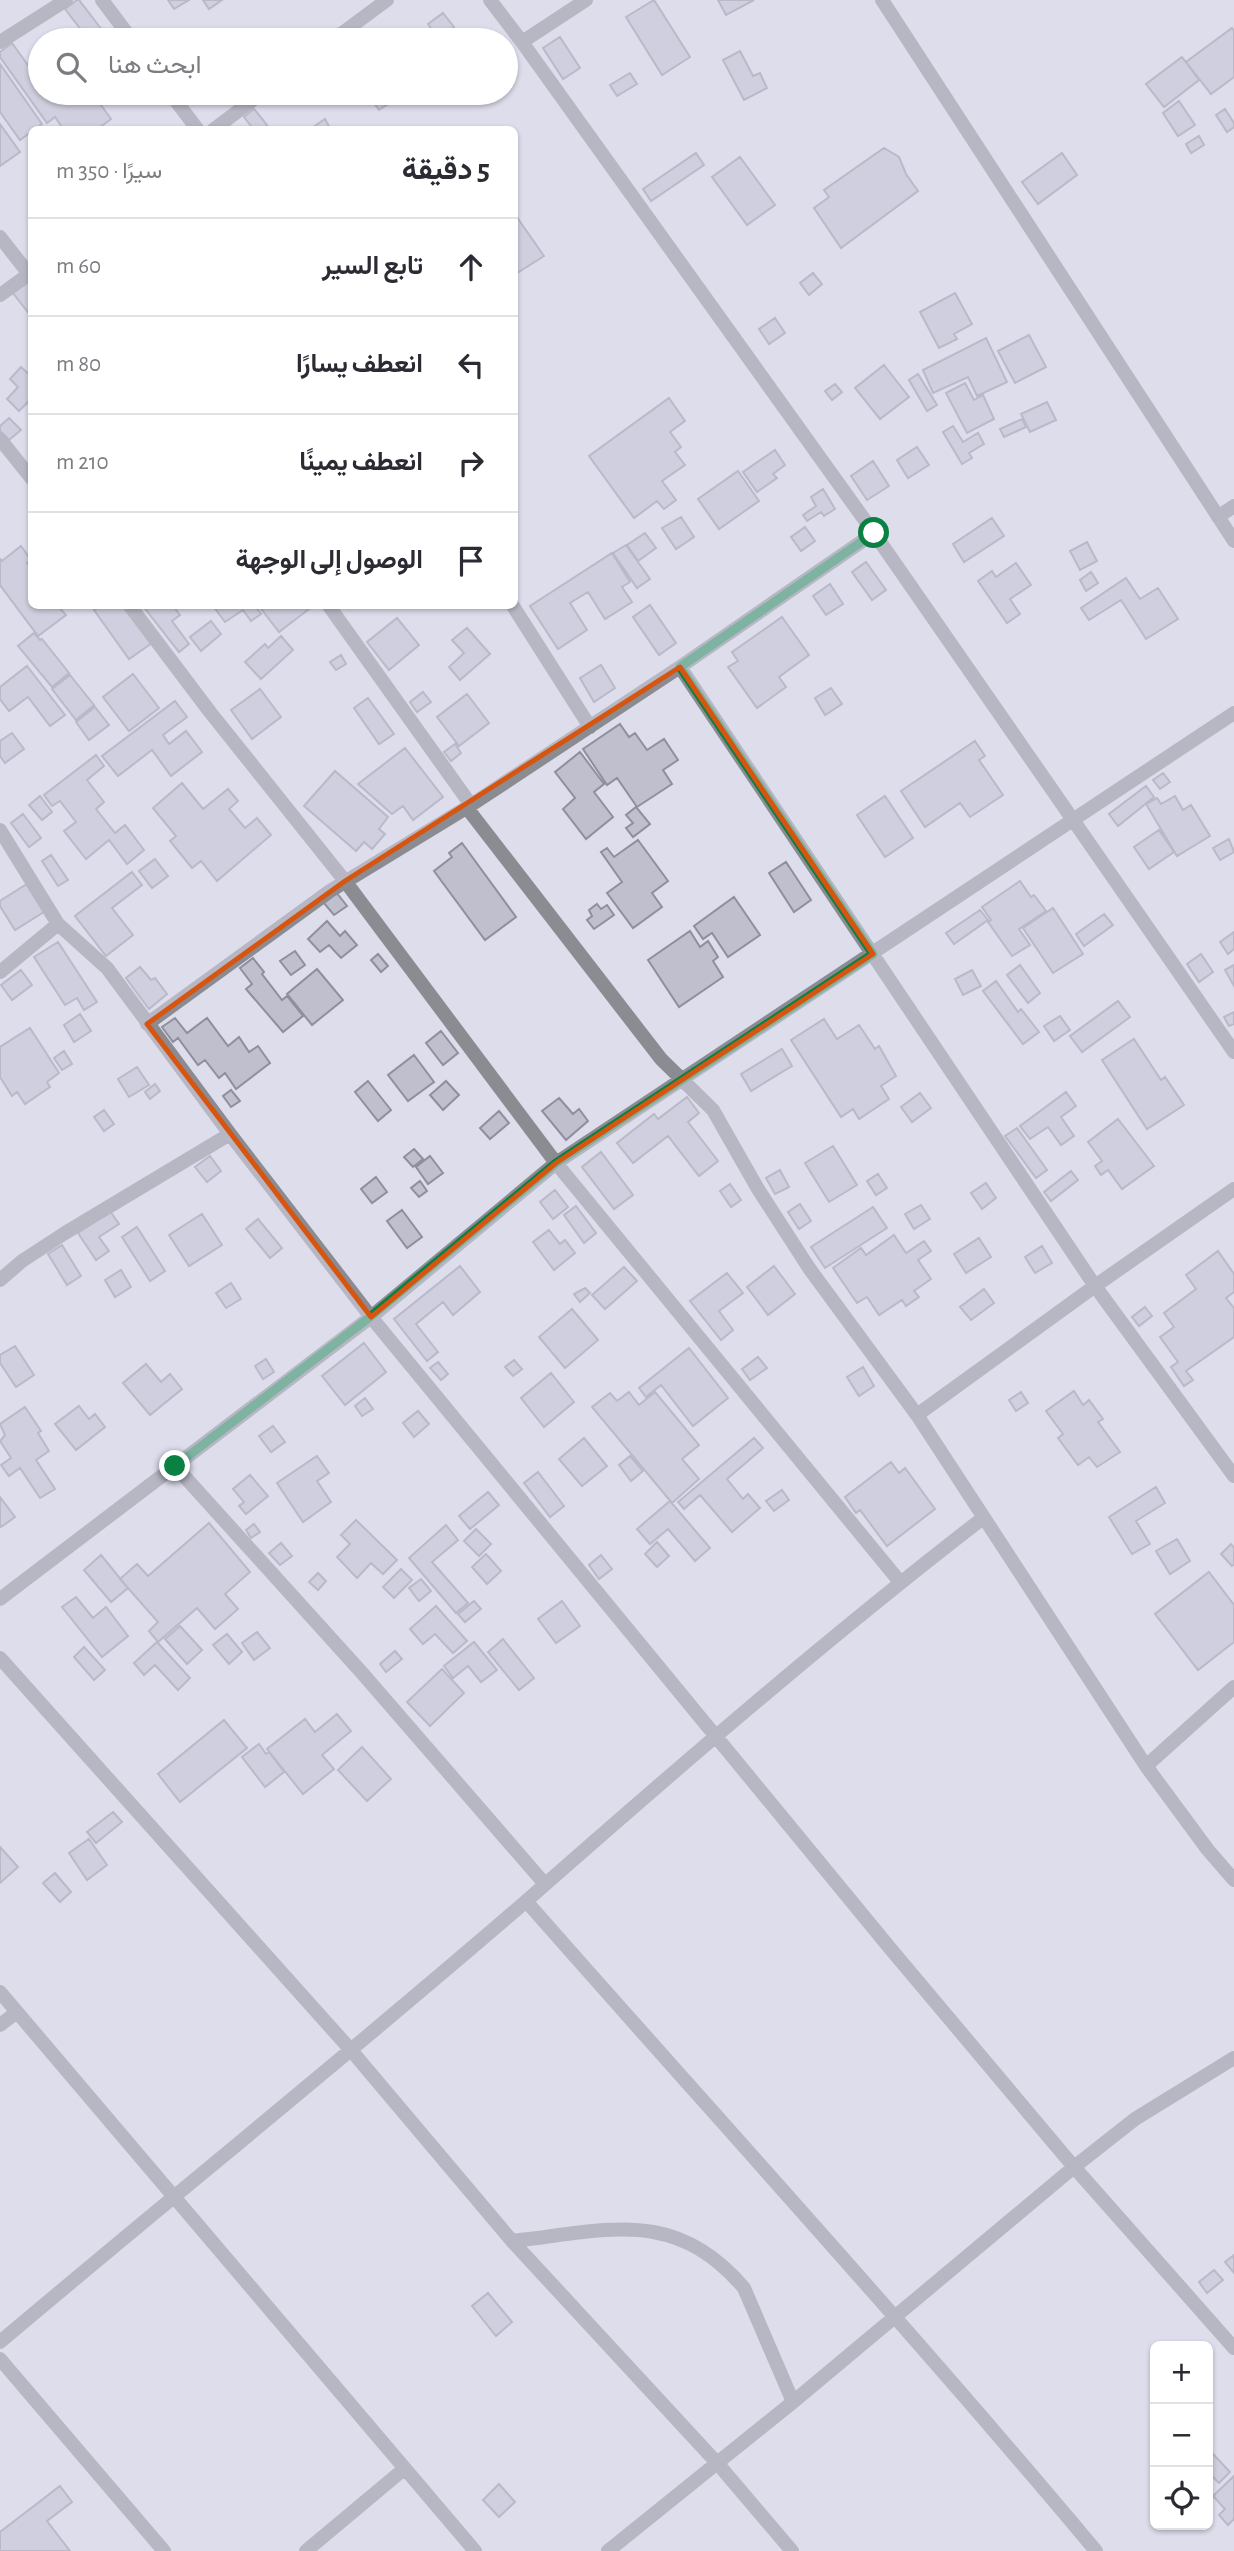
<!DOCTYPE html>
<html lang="ar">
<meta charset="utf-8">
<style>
:root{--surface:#fff;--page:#f7f7f7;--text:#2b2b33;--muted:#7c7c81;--line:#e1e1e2}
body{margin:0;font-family:"Alegreya Sans",Vazirmatn,sans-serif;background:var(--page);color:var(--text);direction:rtl}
.controls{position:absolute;right:21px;bottom:21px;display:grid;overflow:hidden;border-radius:10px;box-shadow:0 2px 5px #0004}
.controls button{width:63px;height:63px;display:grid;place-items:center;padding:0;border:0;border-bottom:2px solid var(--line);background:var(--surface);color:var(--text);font:35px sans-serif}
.stop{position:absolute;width:21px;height:21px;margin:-16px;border:5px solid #0b8043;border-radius:50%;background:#fff}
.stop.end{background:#0b8043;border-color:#fff;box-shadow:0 2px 7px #0008}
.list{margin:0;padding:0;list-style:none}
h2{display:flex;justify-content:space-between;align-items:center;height:91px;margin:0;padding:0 28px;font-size:30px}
h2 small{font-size:23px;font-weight:400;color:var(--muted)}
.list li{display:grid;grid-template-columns:46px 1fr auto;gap:21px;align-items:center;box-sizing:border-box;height:98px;padding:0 28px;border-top:2px solid var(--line)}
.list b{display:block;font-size:26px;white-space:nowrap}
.list em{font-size:23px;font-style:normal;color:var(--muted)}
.icon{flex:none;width:38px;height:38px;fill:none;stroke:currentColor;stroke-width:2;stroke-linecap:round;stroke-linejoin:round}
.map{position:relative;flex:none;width:1234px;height:2551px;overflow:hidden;direction:ltr}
.search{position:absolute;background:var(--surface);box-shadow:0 2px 5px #0004;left:28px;top:28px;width:490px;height:77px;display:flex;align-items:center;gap:18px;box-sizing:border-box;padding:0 24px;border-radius:38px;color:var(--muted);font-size:26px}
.panel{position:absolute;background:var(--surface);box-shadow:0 2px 5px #0004;left:28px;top:126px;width:490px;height:483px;border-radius:10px;direction:rtl}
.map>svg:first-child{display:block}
</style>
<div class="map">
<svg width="1234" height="2551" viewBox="0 0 1234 2551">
<rect width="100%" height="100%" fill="#ddddec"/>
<path fill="#bfbfce" stroke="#8f8f9d" stroke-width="2" d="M77 0H79L102 30 89 40 65 9Z
M168 0H189L174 9Z
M203 0H222L209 9Z
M654 0 690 57 662 75 626 17Z
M718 0H754L726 15Z
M443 13 454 27 439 39 428 24Z
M1232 28 1234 31V77L1211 94 1186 62Z
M560 37 580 68 563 79 543 48Z
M12 43 40 82V93H103L96 98 111 119 96 130H64L55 117 47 123 0 57V52Z
M740 51 753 76 760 73 767 88 744 100 723 60Z
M1182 57 1199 80 1164 107 1146 84Z
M0 64 42 124 20 140 0 112Z
M630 73 637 84 617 96 610 85Z
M367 93H405L379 110Z
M1179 101 1195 125 1178 136 1163 113Z
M254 109 267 125 262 130H254L244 117Z
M1225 109 1234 123V127L1227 132 1216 115Z
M325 119 331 130H309Z
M0 124 20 152 0 166Z
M1199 136 1204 145 1191 153 1186 144Z
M884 148 899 157 906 174 918 191 841 248 814 208 829 197 824 190Z
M696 153 704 165 651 201 643 189Z
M1062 153 1077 175 1038 204 1022 182Z
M740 157 775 205 747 225 712 177Z
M514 213 544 256 514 275Z
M813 273 822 284 809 295 800 283Z
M32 277V315L31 316 12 292Z
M955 293 972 324 954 334 957 339 939 348 920 312Z
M775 318 785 333 769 344 759 329Z
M1029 335 1046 367 1015 383 998 351Z
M986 338 1007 382 977 396 968 377 933 393 923 370Z
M884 365 909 397 880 419 855 388Z
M21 367 32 377V398L19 411 7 399 18 387 10 379Z
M918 374 937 405 927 411 909 380Z
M965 383 974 400 983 395 994 419 967 433 946 393Z
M835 384 842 392 832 400 825 391Z
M669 398 685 421 670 432 681 447 675 452 685 465 662 481 676 500 664 509 657 501 634 518 589 456Z
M1047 402 1056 420 1030 432 1021 414Z
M9 418 21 430 9 440 0 431V426Z
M1022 419 1026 427 1004 437 1000 429Z
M953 426 963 442 978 433 984 444 969 453 972 458 962 464 943 432Z
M917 447 929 465 908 478 897 460Z
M775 450 785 465 773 474 777 478 757 492 743 472Z
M873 461 889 486 867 500 851 476Z
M738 471 759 501 719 529 698 499Z
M823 489 835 509 824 516 821 512 807 521 803 515 816 506 811 497Z
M681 517 694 537 676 549 662 528Z
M992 518 1004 536 964 562 953 544Z
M805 527 815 541 801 551 791 537Z
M645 533 656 548 638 561 627 545Z
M1087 542 1097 561 1080 570 1070 551Z
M626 545 650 579 637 588 613 553Z
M21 546 31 560 27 563 32 569V606H58L66 615 38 636 0 585V559L2 561Z
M612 553 630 582 622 587 632 602 605 619 588 592 570 603 587 630 558 649 530 606Z
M866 562 886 590 872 600 852 572Z
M1016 563 1031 585 1010 599 1020 614 1007 623 978 581 992 571 996 577Z
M1091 572 1098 583 1086 591 1080 580Z
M1126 578 1140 599 1158 588 1178 619 1146 639 1121 600 1089 620 1081 608Z
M830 584 843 604 826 615 813 596Z
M650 605 676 643 659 655 633 617Z
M101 606H125L152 643 129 659 94 610Z
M143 606H173L180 615 172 621 189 644 179 652Z
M216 606H255L261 614 251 621 243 610 225 622 214 607Z
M259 606H306L309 609 279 632Z
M782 617 809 655 779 677 786 687 757 708 728 667 738 661 732 652Z
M397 618 419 645 389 670 367 642Z
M211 621 221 634 201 651 190 637Z
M467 628 490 654 460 680 449 667 464 653 452 640Z
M34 633 40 640 42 639 69 673 52 687 18 646Z
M281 636 293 650 261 679 245 662 265 644 268 648Z
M341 655 346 664 336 670 330 662Z
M601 665 615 688 594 702 580 678Z
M27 666 65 715 50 726 28 697 9 711 0 699V687Z
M133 674 159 708 129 731 103 697Z
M70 675 94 705 76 720 52 689Z
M831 688 842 704 825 715 815 698Z
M260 689 281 717 252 739 231 710Z
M423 692 431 702 417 712 410 702Z
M467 694 489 723 459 746 437 717Z
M368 698 394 734 379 744 354 708Z
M175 701 187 717 163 735 169 744 186 731 202 752 171 776 152 750 118 776 102 756Z
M95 707 109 725 89 740 76 722Z
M620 724 629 737 635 733 647 750 664 739 678 760 663 770 672 784 637 807 617 778 607 785 583 749Z
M12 733 24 749 5 763 0 756V741Z
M975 741 985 756 979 760 1003 795 970 817 960 803 925 827 901 791Z
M455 744 461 753 451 761 444 752Z
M405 748 443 797 413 820 403 806 392 814 358 784Z
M580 752 604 784 594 792 613 817 586 839 563 809 575 798 555 772Z
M96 755 104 766 87 780 104 802 96 809 115 833 125 825 144 850 127 864 109 840 86 859 64 831 76 822 60 801 52 806 44 795Z
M335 771 388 817 379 829 385 834 372 849 364 842 356 851 304 806Z
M1163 773 1170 782 1160 789 1153 780Z
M182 783 203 809 228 789 238 801 229 809 245 828 257 818 271 835 217 881 201 861 192 868 170 841 176 836 153 808Z
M1146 786 1154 797 1118 826 1109 814Z
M40 796 52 812 42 820 29 805Z
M885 796 913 838 885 857 857 815Z
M1175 796 1183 810 1191 805 1210 836 1177 856 1146 804 1157 798 1161 804Z
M636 807 650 824 633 837 626 828 633 823 626 815Z
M23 814 41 838 29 847 11 823Z
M1159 830 1174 852 1149 869 1134 847Z
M1229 839 1234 852 1220 860 1213 848Z
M638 840 668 881 652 893 662 907 633 928 607 893 622 882 601 852 607 848 614 857Z
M462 843 516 917 485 940 434 871 452 857 449 853Z
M51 855 68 880 58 886 42 861Z
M155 859 168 876 152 888 139 871Z
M786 862 811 900 794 912 769 873Z
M132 872 142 885 112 908 133 935 106 956 75 916Z
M1020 881 1031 897 1034 895 1046 911 1019 929 1030 945 1012 956 988 922 991 920 982 907Z
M27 884 44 912 15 930 0 906V901Z
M336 892 347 906 334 915 323 902Z
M734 897 760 935 728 957 712 933 703 939 694 926Z
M597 904 601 909 607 905 614 915 594 929 587 920 592 916 589 910Z
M1053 908 1083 954 1053 973 1023 928Z
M980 910 988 920 954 944 946 933Z
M1104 914 1113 925 1084 946 1076 934Z
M327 921 340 936 345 931 357 945 341 958 329 945 320 952 308 939Z
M690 931 700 947 708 941 718 957 713 961 723 977 679 1007 648 960Z
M1234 932V949L1228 954 1220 942Z
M58 942 97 1002 84 1010 77 998 65 1005 34 957Z
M295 951 305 965 291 975 280 961Z
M378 954 388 966 381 972 371 960Z
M1201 954 1213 972 1199 982 1187 964Z
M253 958 264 972 262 974 282 1000 287 996 303 1016 283 1032 246 989 252 984 240 968Z
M1020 965 1040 993 1028 1003 1007 975Z
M1234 965V986L1225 970Z
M140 967 151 980 155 978 167 994 149 1009 126 978Z
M317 969 343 1000 312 1025 287 994Z
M21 970 32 985 12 1000 1 985Z
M972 970 981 986 963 995 955 979Z
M996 981 1018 1012 1021 1009 1039 1032 1023 1044 983 991Z
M1118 1001 1130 1017 1082 1052 1070 1036Z
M1234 1012V1024L1229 1026 1224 1017Z
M80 1014 91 1031 74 1042 64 1025Z
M1060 1016 1070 1030 1054 1041 1044 1026Z
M175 1018 187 1033 207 1018 228 1046 239 1037 249 1052 258 1046 270 1063 236 1089 225 1073 219 1078 205 1060 198 1065 178 1038 173 1042 162 1027Z
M824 1019 837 1039 859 1025 875 1049 879 1046 896 1076 881 1086 889 1099 859 1119 853 1109 841 1117 791 1040Z
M30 1028 59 1073 47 1082 50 1087 25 1104 17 1092 12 1096 0 1077V1047Z
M441 1031 458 1053 443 1065 426 1043Z
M1134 1039 1161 1080 1165 1077 1184 1105 1147 1129 1102 1060Z
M782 1049 792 1066 751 1091 741 1074Z
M64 1051 72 1064 62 1070 54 1058Z
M414 1055 434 1082 408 1101 388 1075Z
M137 1067 149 1085 129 1097 118 1079Z
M368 1081 391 1110 378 1121 355 1092Z
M446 1081 459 1095 443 1110 430 1095Z
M155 1084 160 1091 150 1099 145 1092Z
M231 1090 240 1101 231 1107 223 1096Z
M1066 1092 1076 1106 1061 1117 1074 1136 1061 1145 1048 1127 1030 1139 1020 1126Z
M920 1093 931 1108 912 1122 901 1107Z
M687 1097 699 1113 688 1122 718 1161 699 1176 668 1136 633 1163 617 1143 654 1114 658 1119Z
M559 1098 573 1114 579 1109 588 1121 566 1140 542 1111Z
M104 1110 114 1124 104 1131 94 1117Z
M499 1111 509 1123 490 1139 480 1128Z
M1118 1119 1154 1166 1122 1189 1108 1170 1101 1175 1095 1166 1102 1161 1088 1142Z
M1017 1128 1047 1170 1036 1178 1005 1136Z
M833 1146 857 1185 829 1202 805 1163Z
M414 1149 423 1159 413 1167 404 1157Z
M601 1152 633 1195 614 1209 582 1167Z
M210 1156 221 1171 207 1182 195 1167Z
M430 1156 443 1173 428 1184 416 1167Z
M780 1170 789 1187 775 1194 766 1178Z
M1071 1171 1078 1180 1051 1201 1044 1192Z
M878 1174 887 1188 876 1195 867 1181Z
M376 1177 387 1192 372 1203 361 1189Z
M420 1181 427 1191 419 1197 411 1188Z
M986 1183 996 1198 982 1209 971 1193Z
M730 1184 741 1200 731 1207 720 1191Z
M555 1190 568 1207 553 1219 540 1202Z
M800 1204 811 1221 799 1229 788 1212Z
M921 1205 930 1219 914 1229 905 1214Z
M576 1206 596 1233 584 1243 564 1215Z
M873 1207 887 1228 825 1268 811 1247Z
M402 1210 422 1237 407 1248 387 1221Z
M110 1211 119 1224 99 1237 109 1251 96 1260 78 1233Z
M202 1214 222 1245 189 1266 169 1235Z
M258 1219 282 1248 270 1258 246 1229Z
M137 1227 165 1271 150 1281 122 1237Z
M549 1230 560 1244 565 1240 575 1253 554 1270 533 1242Z
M894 1235 906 1253 924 1241 931 1251 918 1260 931 1279 914 1291 919 1297 906 1306 902 1300 879 1315 867 1297 857 1303 833 1268 861 1248 866 1255Z
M979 1238 991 1257 966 1273 954 1254Z
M62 1245 81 1276 67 1285 48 1254Z
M1042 1246 1052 1263 1035 1273 1025 1257Z
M1218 1251 1234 1274V1292L1226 1298 1234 1308V1337L1186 1371 1193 1380 1184 1386 1171 1367 1178 1362 1160 1337 1174 1327 1164 1313 1196 1289 1186 1275Z
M460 1266 480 1292 453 1315 443 1302 416 1324 438 1352 427 1361 394 1319Z
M774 1266 795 1294 768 1315 747 1287Z
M624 1267 637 1281 605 1309 592 1295Z
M121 1270 131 1287 115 1297 105 1280Z
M727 1273 743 1293 719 1311 733 1330 721 1340 690 1301Z
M231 1283 241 1299 226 1308 216 1293Z
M585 1288 590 1293 580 1302 574 1294Z
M984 1289 994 1303 971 1320 960 1307Z
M1145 1307 1152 1316 1139 1326 1132 1317Z
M572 1309 598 1340 565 1368 539 1337Z
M364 1343 386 1372 345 1405 322 1376Z
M15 1346 34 1375 16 1387 0 1363V1355Z
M689 1348 728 1398 693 1426 661 1385 646 1397 639 1388Z
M758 1357 767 1368 750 1380 742 1369Z
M266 1359 274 1372 263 1379 255 1366Z
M514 1360 522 1369 513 1376 505 1367Z
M438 1362 448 1374 441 1380 430 1368Z
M146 1364 161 1382 170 1374 182 1389 150 1415 123 1383Z
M863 1367 874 1386 859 1396 847 1377Z
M551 1373 574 1402 544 1427 521 1398Z
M1074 1391 1083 1405 1089 1400 1103 1419 1098 1422 1120 1452 1097 1467 1089 1457 1078 1465 1058 1438 1063 1434 1046 1411Z
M629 1392 639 1405 655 1392 699 1445 682 1459 699 1479 672 1503 592 1407 610 1393 617 1401Z
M1021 1392 1028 1403 1016 1411 1009 1400Z
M365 1398 373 1409 362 1416 355 1406Z
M79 1406 89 1419 95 1414 105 1427 76 1450 55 1424Z
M25 1407 41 1431 38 1433 49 1451 36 1460 55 1489 40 1498 20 1468 9 1476 1 1465 11 1458 0 1441 5 1435 0 1424Z
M418 1411 429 1424 414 1437 403 1423Z
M273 1426 285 1442 271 1452 259 1436Z
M584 1438 607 1466 582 1486 559 1459Z
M754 1438 763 1448 727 1479 743 1499 748 1494 760 1508 732 1532 700 1495 684 1509 678 1502Z
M317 1456 329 1473 317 1481 331 1502 303 1522 277 1483Z
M630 1456 643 1471 631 1481 619 1465Z
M891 1462 899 1473 905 1468 935 1509 887 1546 860 1510 856 1513 845 1497Z
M538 1472 564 1506 550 1517 524 1483Z
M250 1475 268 1496 246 1514 239 1506 244 1502 233 1489Z
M1156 1487 1165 1503 1136 1521 1150 1544 1132 1554 1109 1517Z
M782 1490 789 1500 774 1511 766 1501Z
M488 1492 499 1505 470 1529 459 1516Z
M0 1497 15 1517 1 1527 0 1526Z
M670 1501 710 1548 695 1561 668 1529 650 1544 637 1529Z
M356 1520 397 1560 383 1574 371 1563 357 1578 337 1557 350 1544 341 1535Z
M209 1523 250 1572 225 1594 238 1609 215 1629 197 1608 158 1642 149 1631 158 1622 120 1579 137 1564 148 1576Z
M254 1524 260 1532 251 1538 246 1530Z
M446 1525 458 1540 432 1562 468 1603 456 1613 409 1558Z
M476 1529 491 1544 479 1556 464 1541Z
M1177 1539 1190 1561 1170 1574 1156 1551Z
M657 1542 669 1556 657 1567 645 1554Z
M281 1543 292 1556 280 1565 269 1553Z
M1231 1544 1234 1548V1564L1232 1566 1221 1554Z
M486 1554 501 1571 487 1584 472 1567Z
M101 1555 128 1588 111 1602 84 1570Z
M601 1555 612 1569 599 1579 589 1565Z
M401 1569 412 1580 394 1598 383 1587Z
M1209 1572 1234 1605V1642L1198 1670 1155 1614Z
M318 1573 326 1581 318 1590 309 1582Z
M421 1579 431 1591 419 1601 409 1588Z
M76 1597 93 1618 106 1607 128 1636 102 1657 62 1607Z
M474 1601 481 1609 465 1622 458 1614Z
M562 1601 580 1626 556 1643 538 1619Z
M436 1606 467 1641 453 1653 435 1634 423 1644 410 1629Z
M180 1626 202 1650 187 1664 165 1639Z
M257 1632 270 1648 254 1660 242 1643Z
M227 1634 242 1652 229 1664 213 1645Z
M503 1639 534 1678 519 1690 488 1652Z
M157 1642 190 1678 178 1690 155 1665 144 1675 134 1663Z
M474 1642 497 1670 481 1682 468 1666 453 1678 444 1666Z
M84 1647 105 1670 94 1680 74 1657Z
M395 1651 402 1659 386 1672 380 1664Z
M442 1669 464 1693 430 1726 407 1702Z
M337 1714 351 1731 322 1755 334 1769 303 1794 267 1749 305 1719 315 1732Z
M224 1720 247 1748 180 1802 158 1774Z
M259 1744 266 1754 269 1752 284 1772 265 1787 242 1757Z
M362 1747 391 1779 367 1801 338 1770Z
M113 1812 122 1822 96 1843 87 1832Z
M89 1839 107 1865 87 1880 69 1853Z
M0 1847 18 1867 0 1883Z
M55 1873 71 1892 60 1902 43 1883Z
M1234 2255V2273L1225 2262Z
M1214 2270 1223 2280 1207 2293 1199 2282Z
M488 2293 512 2322 496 2336 472 2306Z
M1212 2453 1230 2472 1219 2483 1208 2472V2457Z
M1234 2476V2519L1228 2525 1219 2515 1225 2509 1213 2496Z
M499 2484 515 2502 499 2517 483 2500Z
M60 2486 72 2502 47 2521 70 2551H0V2532Z"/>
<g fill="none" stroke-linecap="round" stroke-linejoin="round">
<path stroke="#8b8b92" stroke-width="14" d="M102 0 132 40
M490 0 522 42 874 533 1234 1052
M882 0 1234 541
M333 40 387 0
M0 42 66 0
M522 42 586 0
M170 93 198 130
M213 130 262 93
M0 237 29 274
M0 295 32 272
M0 439 32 479
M1218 517 1234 506
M130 606 210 712 345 881 556 1163 900 1582
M329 606 471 805
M513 606 590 727
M680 667 1095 1286 1234 1476
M467 808 661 1059 713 1110 758 1189 809 1268 917 1415 1146 1766 1208 1850 1234 1880
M0 830 58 924 107 968 230 1134 371 1317 889 1947 1074 2167 1234 2348
M0 972 58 924
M147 1024 330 891 471 805 680 667 874 533
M0 1280 22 1261 65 1233 230 1134
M917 1415 1095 1286 1234 1189
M175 1466 363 1674 544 1883
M0 1599 371 1317 556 1163 1234 713
M0 1658 350 2049 512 2241 718 2464 792 2551
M1146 1766 1234 1687
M526 1901C716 2117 911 2330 1096 2551
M0 1992 475 2551
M0 2025 17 2012
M512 2241C606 2231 674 2206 744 2288L793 2402
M0 2342C174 2195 352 2052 524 1903 674 1771 825 1640 983 1518
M0 2359 164 2551
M306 2551 404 2469
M608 2551 793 2402 1074 2167 1135 2119 1234 2058"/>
</g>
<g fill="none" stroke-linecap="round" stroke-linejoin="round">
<path stroke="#0b8043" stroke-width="9" d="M175 1466 370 1317 556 1163 873 954 680 667 874 533"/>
</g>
<path d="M0 0H1234V2551H0ZM680 667 873 954 556 1163 371 1317 147 1024 345 881Z" fill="#ddddec" fill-opacity=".55" fill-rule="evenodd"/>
<path fill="none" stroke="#d65510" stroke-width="5" stroke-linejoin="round" d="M680 667 873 954 556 1163 371 1317 147 1024 345 881Z"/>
</svg>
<div class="controls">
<button>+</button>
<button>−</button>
<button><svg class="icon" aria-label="locate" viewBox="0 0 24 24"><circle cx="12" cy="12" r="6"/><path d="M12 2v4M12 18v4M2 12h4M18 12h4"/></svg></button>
</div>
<div class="stop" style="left:874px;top:533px"></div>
<div class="stop end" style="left:175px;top:1466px"></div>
<div class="search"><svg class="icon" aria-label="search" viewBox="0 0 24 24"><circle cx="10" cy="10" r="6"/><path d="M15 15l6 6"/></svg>ابحث هنا</div>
<section class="panel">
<h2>5 دقيقة<small>سيرًا · 350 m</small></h2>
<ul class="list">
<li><svg class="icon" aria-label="ahead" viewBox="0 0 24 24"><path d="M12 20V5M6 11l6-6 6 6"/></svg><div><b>تابع السير</b></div><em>60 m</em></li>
<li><svg class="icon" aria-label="left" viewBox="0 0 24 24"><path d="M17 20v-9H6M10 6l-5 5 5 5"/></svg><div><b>انعطف يسارًا</b></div><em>80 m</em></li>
<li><svg class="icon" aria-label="right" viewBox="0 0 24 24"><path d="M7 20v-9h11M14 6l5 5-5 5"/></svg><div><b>انعطف يمينًا</b></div><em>210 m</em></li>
<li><svg class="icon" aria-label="arrive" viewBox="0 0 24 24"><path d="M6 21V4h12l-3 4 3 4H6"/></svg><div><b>الوصول إلى الوجهة</b></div></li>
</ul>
</section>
</div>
